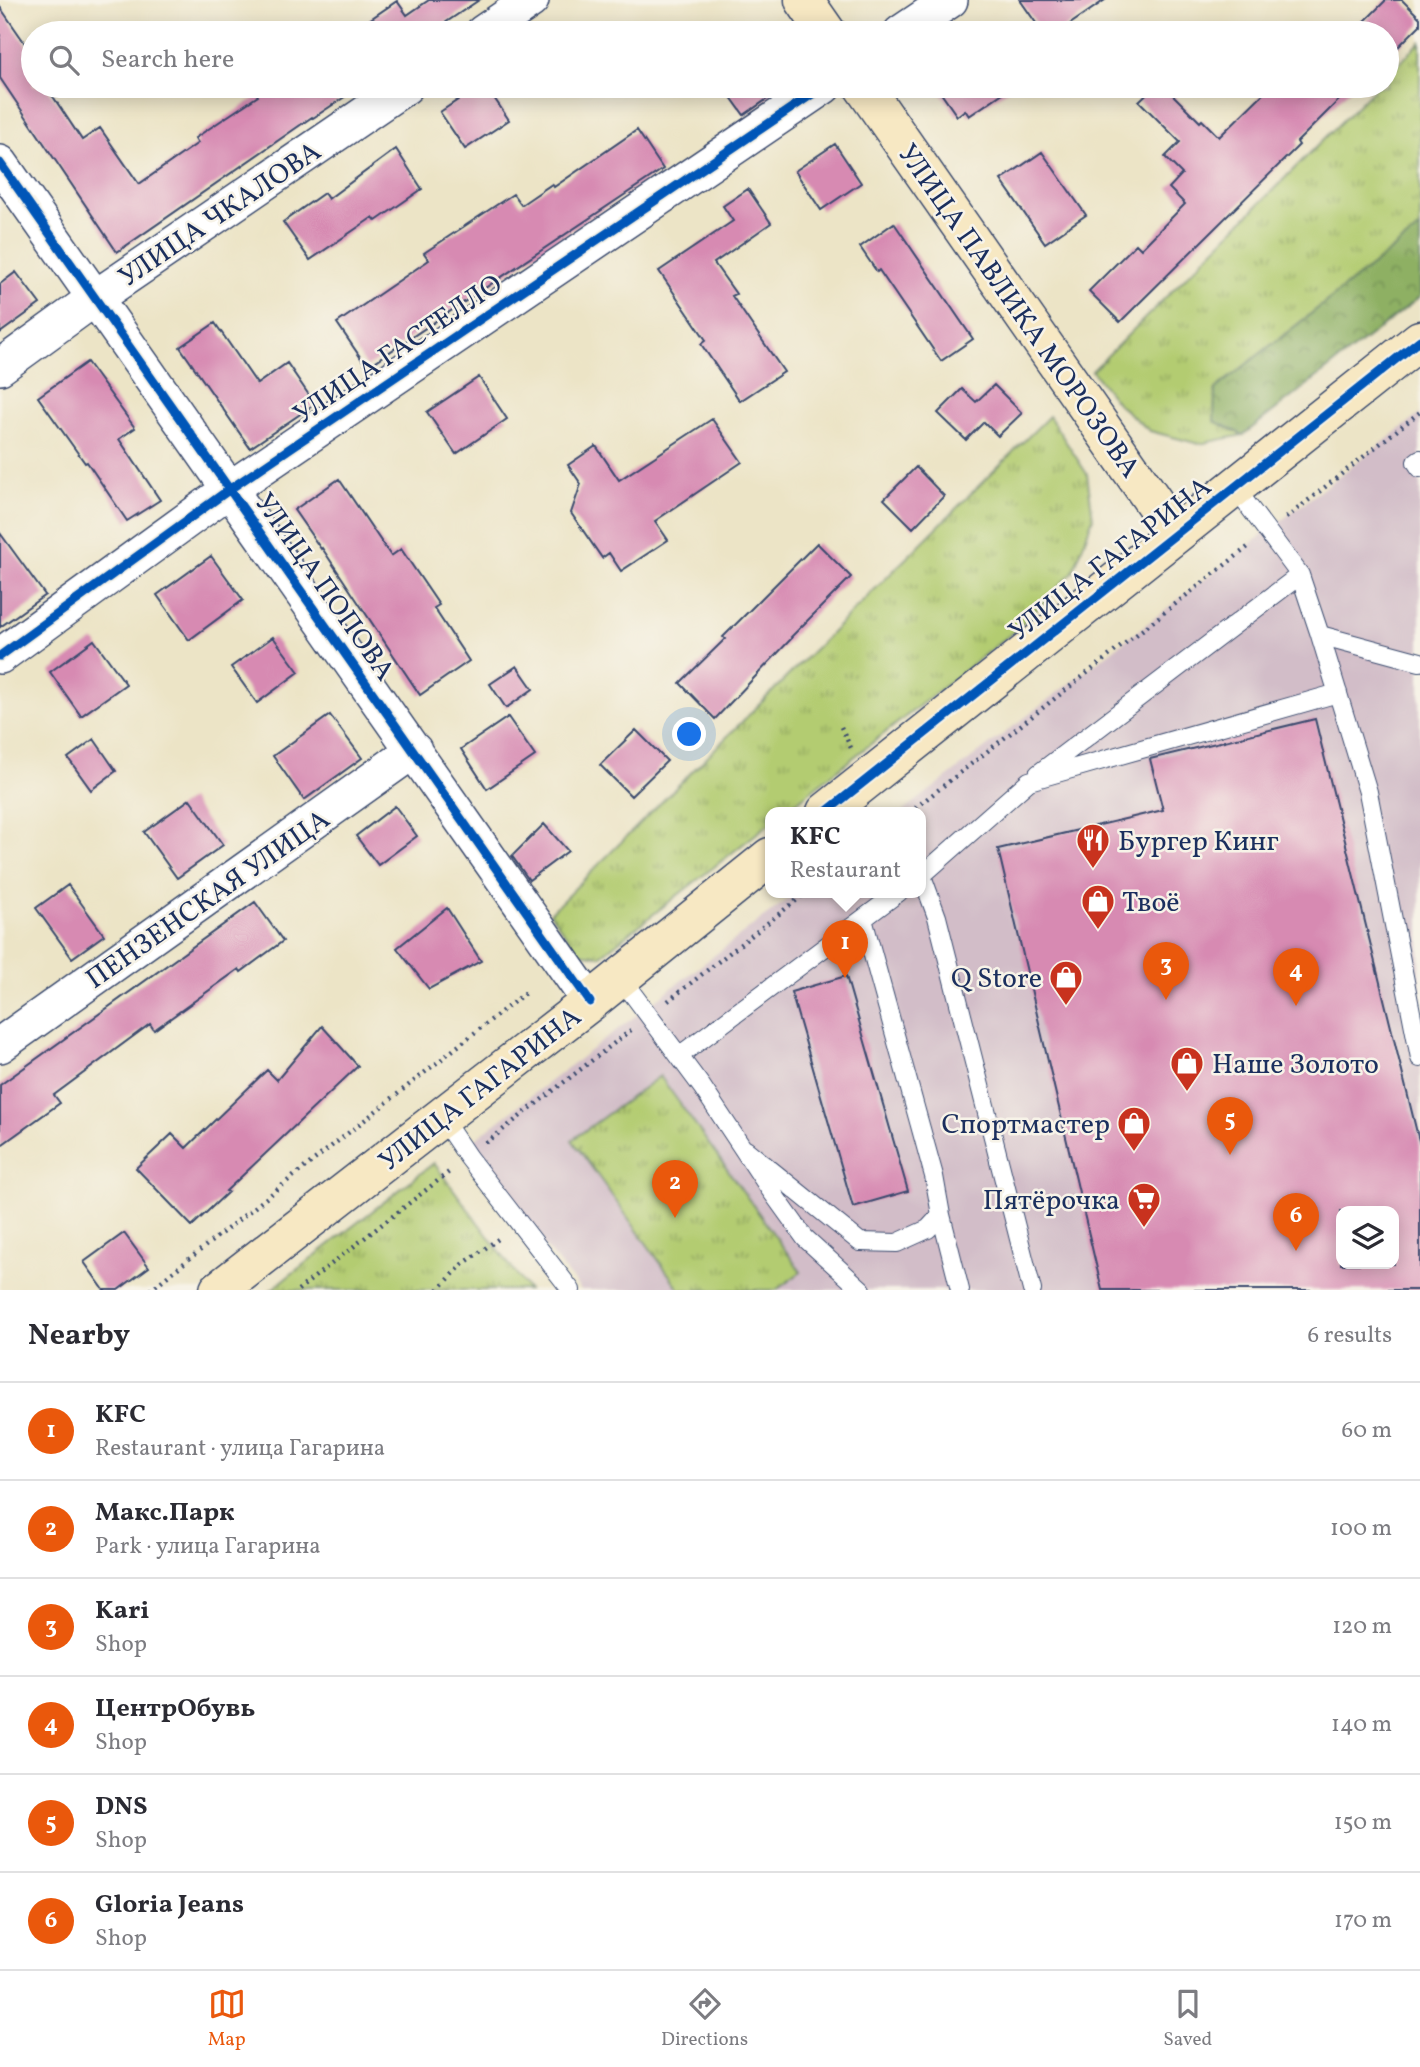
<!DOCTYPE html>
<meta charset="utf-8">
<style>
:root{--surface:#fff;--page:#f2f2f3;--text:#2b2b33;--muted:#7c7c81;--line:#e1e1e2;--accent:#ea580c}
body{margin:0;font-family:Vollkorn,serif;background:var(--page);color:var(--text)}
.controls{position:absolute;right:21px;bottom:21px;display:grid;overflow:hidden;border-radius:14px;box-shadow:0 4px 18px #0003}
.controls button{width:63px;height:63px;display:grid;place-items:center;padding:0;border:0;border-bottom:2px solid var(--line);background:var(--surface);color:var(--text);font:35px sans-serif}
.you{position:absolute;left:690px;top:735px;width:24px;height:24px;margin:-18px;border:5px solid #fff;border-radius:50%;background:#1a73e8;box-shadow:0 0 0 10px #1a73e833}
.badge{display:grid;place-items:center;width:46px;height:46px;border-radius:50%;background:var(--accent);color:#fff;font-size:23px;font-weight:700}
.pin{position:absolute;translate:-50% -58px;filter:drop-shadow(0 2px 4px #0008)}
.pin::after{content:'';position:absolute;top:37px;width:24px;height:21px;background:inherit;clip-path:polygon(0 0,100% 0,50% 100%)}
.popup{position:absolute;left:765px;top:807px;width:161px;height:91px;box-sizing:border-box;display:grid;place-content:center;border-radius:14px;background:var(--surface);filter:drop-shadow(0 2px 5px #0005);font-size:23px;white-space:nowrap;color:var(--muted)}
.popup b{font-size:26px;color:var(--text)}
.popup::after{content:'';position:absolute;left:50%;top:100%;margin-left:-14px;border:14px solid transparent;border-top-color:var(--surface)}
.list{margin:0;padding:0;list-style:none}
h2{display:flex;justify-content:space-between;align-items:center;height:91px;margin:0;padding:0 28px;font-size:30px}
h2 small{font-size:23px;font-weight:400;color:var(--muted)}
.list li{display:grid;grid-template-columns:46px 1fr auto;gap:21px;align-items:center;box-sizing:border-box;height:98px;padding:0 28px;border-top:2px solid var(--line)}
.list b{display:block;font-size:26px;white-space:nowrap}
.list p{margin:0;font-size:23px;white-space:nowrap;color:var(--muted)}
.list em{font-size:23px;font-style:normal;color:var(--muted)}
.icon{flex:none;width:38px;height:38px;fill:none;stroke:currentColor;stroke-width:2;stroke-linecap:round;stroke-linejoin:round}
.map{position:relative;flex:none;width:1420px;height:1290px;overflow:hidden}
.search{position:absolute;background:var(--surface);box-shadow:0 4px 18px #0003;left:21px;right:21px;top:21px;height:77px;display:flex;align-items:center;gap:18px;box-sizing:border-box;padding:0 24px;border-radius:38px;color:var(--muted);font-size:26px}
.sheet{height:679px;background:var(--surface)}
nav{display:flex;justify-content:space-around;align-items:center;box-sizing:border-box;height:98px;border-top:2px solid var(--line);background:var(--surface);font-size:19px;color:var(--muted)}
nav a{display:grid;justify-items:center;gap:4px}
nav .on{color:var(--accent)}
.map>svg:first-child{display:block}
</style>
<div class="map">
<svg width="1420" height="1290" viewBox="0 0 1420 1290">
<defs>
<pattern id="grass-tufts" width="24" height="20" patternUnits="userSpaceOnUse" patternTransform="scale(1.75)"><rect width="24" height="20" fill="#b3cc71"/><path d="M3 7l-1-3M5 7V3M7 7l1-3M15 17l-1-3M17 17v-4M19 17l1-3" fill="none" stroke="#91a660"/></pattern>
<pattern id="forest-crowns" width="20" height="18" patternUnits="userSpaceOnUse" patternTransform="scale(1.75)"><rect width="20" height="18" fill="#8eb063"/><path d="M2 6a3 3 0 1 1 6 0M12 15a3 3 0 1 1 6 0" fill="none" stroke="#739055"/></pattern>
</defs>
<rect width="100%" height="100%" fill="#f7f3e8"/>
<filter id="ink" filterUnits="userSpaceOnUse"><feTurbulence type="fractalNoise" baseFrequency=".0143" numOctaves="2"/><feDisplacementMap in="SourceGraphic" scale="14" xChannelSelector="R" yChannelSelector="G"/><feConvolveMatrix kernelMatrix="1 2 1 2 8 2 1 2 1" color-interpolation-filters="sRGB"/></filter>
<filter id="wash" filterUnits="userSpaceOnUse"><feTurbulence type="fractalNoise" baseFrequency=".00686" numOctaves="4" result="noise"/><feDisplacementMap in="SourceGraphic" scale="28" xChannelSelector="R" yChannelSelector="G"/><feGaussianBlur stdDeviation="1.57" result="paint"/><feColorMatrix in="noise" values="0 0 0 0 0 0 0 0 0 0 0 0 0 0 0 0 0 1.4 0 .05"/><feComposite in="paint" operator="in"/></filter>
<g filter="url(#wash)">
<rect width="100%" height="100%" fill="#ece4c6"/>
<path fill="#d2bdc8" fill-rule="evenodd" d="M1420 414V1290H581L463 1148 797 892H920V812H902ZM1341 1211H1394V1264H1341Z"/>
<path fill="url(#grass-tufts)" stroke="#677e68" stroke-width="2" d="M1420 42V228L1216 389 1214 421 1243 435 1199 444 1150 431 1118 404 1092 371 1377 86H1387V76Z
M1049 416 1087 474 1093 518 1073 572 1016 630 784 812H770V823L600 956 579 953 550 913Z
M660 1076 801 1272 776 1290H680L572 1140Z
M434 1163 528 1290H271Z"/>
<path fill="url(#forest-crowns)" stroke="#547060" stroke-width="2" d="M1420 228V297L1243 435 1214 421 1215 389Z"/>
<g id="blocks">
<path fill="#d78ab2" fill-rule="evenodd" d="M429 0H479L430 33H350L397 1 407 15Z
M1020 0H1105L1057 33H1043Z
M1386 0H1402L1420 18V25L1387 58V33H1353Z
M0 7 33 55V86H46L82 140 100 128 139 184 198 143 195 138 258 96 251 86H361L313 118 312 117 117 252 0 78Z
M479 86H486L509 120 465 149 440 112Z
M723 86H786L744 115Z
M936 86H1013L969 116 965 110 957 116Z
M1155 86H1164L1200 122 1202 120 1219 137 1271 86H1353L1297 142 1299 145 1120 322 1089 291 1136 244 1141 249 1185 204 1169 188 1182 174 1165 157 1180 142 1139 101Z
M637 130 663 169 367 367 337 323 429 260 424 253 513 194 521 205 552 184 554 187Z
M835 144 861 183 821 210 795 171Z
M396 149 422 189 376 221 373 217 310 260 283 222 324 193 328 199Z
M1042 152 1086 215 1045 243 1001 180Z
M748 189 771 223 714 263 736 294 732 296 784 372 740 401 701 344 706 340 659 271 733 221 723 206Z
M894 223 973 339 941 361 879 270 877 272 860 247Z
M16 272 40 304 0 333V284Z
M215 323 257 384 287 363 315 404 250 448 180 347Z
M87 362 135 428 119 439 160 500 127 521 87 462 85 463 38 397Z
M479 377 507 419 456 454 427 412Z
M994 385 1022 413 998 436 984 422 966 440 938 413 962 389 976 402Z
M712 419 742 462 655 521 668 540 621 571 609 553 602 558 571 513 581 484 568 465 596 446 619 480Z
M916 467 944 496 913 528 884 499Z
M339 479 391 556 401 549 439 605 434 608 469 661 420 695 322 548 321 549 294 510Z
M0 533 45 595 0 627Z
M817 543 851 577 791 637 792 638 715 719 680 683 725 639 723 637Z
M211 556 243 600 189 640 157 595Z
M273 637 299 672 257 703 231 667Z
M94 640 126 684 81 716 50 672Z
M517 666 533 689 506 708 490 684Z
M330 715 362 758 304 800 273 756Z
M508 717 535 756 487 789 461 749Z
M1315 719 1420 1145V1290H1102L998 849 1163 810 1150 759ZM1341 1211H1394V1264H1341Z
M636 730 667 761 631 796 600 765Z
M94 739 116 771 91 790 68 758Z
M190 799 223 845 177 878 144 832Z
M395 806 417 836 378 865 356 836Z
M544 824 568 851 529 880 512 856Z
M68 885 104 935 72 958 36 908Z
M255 902 283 941 241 972 239 969 154 1030 150 1024 54 1095 60 1103 0 1146V1085Z
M447 908 481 961 429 989 397 948Z
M846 976 908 1191 853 1207 791 992Z
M322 1026 358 1066 226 1191 228 1192 192 1226 136 1168 172 1134 186 1148 267 1070 277 1080Z
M124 1233 149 1267 118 1290H104L84 1262Z"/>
</g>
</g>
<g filter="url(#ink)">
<use href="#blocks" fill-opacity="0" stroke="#3a4a6e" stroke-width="2"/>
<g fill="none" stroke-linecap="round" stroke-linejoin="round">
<defs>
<path id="lane" d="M1420 459 1416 462 1420 468
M1235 488 1300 575 1320 635 1368 792 1420 1058
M1320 635 1420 662
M1038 774 1300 575
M922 876 937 917 1032 1290
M920 877 1029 781 1338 693
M620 977 702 1087 769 1188 805 1238 862 1290
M679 1056 899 892
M441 1117 468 1157 571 1290
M746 1150 860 1242 897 1243 928 1229 941 1215 934 1176 863 919
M941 1215 960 1290"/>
<path id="street" d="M483 33 531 0
M901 33 950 0
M0 163 590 1002
M0 367 95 298 406 86
M0 656 230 489 824 86
M0 1045 414 750"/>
<path id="secondary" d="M804 0 827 33
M863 86 1176 534
M826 812 1420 340
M219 1290 590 1002 770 857"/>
</defs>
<use href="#lane" stroke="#3a4a6e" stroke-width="20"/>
<use href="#street" stroke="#3a4a6e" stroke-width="38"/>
<use href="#secondary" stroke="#3a4a6e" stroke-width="41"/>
<path stroke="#3a4a6e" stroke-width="4.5" stroke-dasharray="2 5" stroke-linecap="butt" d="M1286 518 1420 412
M841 727 851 748
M910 812 1248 547
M668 1001 807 892
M486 1143 631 1030
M150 1290 525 993
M298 1290 449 1172
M438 1290 463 1264 501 1237"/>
<use href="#lane" stroke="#fff" stroke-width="18"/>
<use href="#street" stroke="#fff" stroke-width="35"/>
<use href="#secondary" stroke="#f7e8c3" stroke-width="38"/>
<defs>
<path id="cycleway" d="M0 163 590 1002
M0 656 230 489 824 86
M826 812 1420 340"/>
</defs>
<use href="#cycleway" stroke="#f7f3e8" stroke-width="13"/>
<use href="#cycleway" stroke="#0057b8" stroke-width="9"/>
</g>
</g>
<defs>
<symbol id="restaurant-pin" viewBox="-11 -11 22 30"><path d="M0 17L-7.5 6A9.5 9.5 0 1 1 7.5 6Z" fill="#c8321e" stroke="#f7f3e8"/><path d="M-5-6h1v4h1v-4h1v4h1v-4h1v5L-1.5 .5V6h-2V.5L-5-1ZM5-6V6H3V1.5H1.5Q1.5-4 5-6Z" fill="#fff"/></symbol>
<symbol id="shop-pin" viewBox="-11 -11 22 30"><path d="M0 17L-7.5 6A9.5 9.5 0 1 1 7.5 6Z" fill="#c8321e" stroke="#f7f3e8"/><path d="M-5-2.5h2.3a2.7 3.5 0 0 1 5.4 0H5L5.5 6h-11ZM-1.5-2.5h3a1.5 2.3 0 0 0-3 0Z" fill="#fff"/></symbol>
<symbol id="supermarket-pin" viewBox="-11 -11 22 30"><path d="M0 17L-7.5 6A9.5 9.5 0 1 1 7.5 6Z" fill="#c8321e" stroke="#f7f3e8"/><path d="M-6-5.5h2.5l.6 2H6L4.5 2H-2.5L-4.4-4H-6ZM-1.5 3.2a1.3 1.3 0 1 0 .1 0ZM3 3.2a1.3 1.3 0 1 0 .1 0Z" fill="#fff"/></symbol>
</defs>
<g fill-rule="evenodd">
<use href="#restaurant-pin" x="1074" y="821" width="38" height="52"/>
<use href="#shop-pin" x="1079" y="882" width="38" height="52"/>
<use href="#shop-pin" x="1047" y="958" width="38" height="52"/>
<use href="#shop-pin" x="1168" y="1044" width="38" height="52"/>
<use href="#shop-pin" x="1115" y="1104" width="38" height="52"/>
<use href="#supermarket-pin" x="1125" y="1180" width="38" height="52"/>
</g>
<g text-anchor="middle" stroke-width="5" stroke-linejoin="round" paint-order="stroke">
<g font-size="28" fill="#1b2f5e" stroke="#f7f3e8">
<text transform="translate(219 213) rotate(-34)" y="10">УЛИЦА ЧКАЛОВА</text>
<text transform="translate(1020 310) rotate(55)" y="10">УЛИЦА ПАВЛИКА МОРОЗОВА</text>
<text transform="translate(397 348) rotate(-34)" y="10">УЛИЦА ГАСТЕЛЛО</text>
<text transform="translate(1109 558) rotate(-38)" y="10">УЛИЦА ГАГАРИНА</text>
<text transform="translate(326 586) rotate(55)" y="10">УЛИЦА ПОПОВА</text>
<text transform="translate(207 898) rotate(-35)" y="10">ПЕНЗЕНСКАЯ УЛИЦА</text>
<text transform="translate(479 1088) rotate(-38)" y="10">УЛИЦА ГАГАРИНА</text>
</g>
<g font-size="28" fill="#1b2f5e" stroke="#f7f3e8" text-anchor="start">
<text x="1118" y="850">Бургер Кинг</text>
<text x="1122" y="911">Твоё</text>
<text x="1042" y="987" text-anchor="end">Q Store</text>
<text x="1212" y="1073">Наше Золото</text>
<text x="1110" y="1133" text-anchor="end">Спортмастер</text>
<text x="1120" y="1209" text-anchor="end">Пятёрочка</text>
</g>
</g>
</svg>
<div class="controls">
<button><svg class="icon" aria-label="layers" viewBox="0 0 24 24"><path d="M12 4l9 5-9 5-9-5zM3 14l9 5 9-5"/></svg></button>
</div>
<div class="you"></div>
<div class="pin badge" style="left:845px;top:978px">1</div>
<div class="popup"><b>KFC</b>Restaurant</div>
<div class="pin badge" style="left:675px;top:1218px">2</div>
<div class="pin badge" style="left:1166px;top:1000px">3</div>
<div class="pin badge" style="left:1296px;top:1006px">4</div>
<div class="pin badge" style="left:1230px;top:1155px">5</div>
<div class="pin badge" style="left:1296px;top:1251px">6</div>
<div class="search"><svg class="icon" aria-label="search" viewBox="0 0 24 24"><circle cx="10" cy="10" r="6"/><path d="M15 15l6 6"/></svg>Search here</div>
</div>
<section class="sheet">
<h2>Nearby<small>6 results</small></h2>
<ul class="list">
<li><span class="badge">1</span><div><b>KFC</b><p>Restaurant · улица Гагарина</p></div><em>60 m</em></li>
<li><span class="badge">2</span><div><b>Макс.Парк</b><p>Park · улица Гагарина</p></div><em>100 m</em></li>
<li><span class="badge">3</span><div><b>Kari</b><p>Shop</p></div><em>120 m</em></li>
<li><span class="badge">4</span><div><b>ЦентрОбувь</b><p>Shop</p></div><em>140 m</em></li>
<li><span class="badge">5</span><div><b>DNS</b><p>Shop</p></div><em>150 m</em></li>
<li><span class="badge">6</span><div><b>Gloria Jeans</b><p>Shop</p></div><em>170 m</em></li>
</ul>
</section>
<nav>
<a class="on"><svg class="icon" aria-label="map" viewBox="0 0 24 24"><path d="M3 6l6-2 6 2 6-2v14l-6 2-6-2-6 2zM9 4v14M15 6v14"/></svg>Map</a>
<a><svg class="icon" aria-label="directions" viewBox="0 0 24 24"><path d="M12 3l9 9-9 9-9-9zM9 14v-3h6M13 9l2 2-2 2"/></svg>Directions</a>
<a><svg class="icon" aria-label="saved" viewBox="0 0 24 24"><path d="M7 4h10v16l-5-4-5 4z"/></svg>Saved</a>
</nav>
